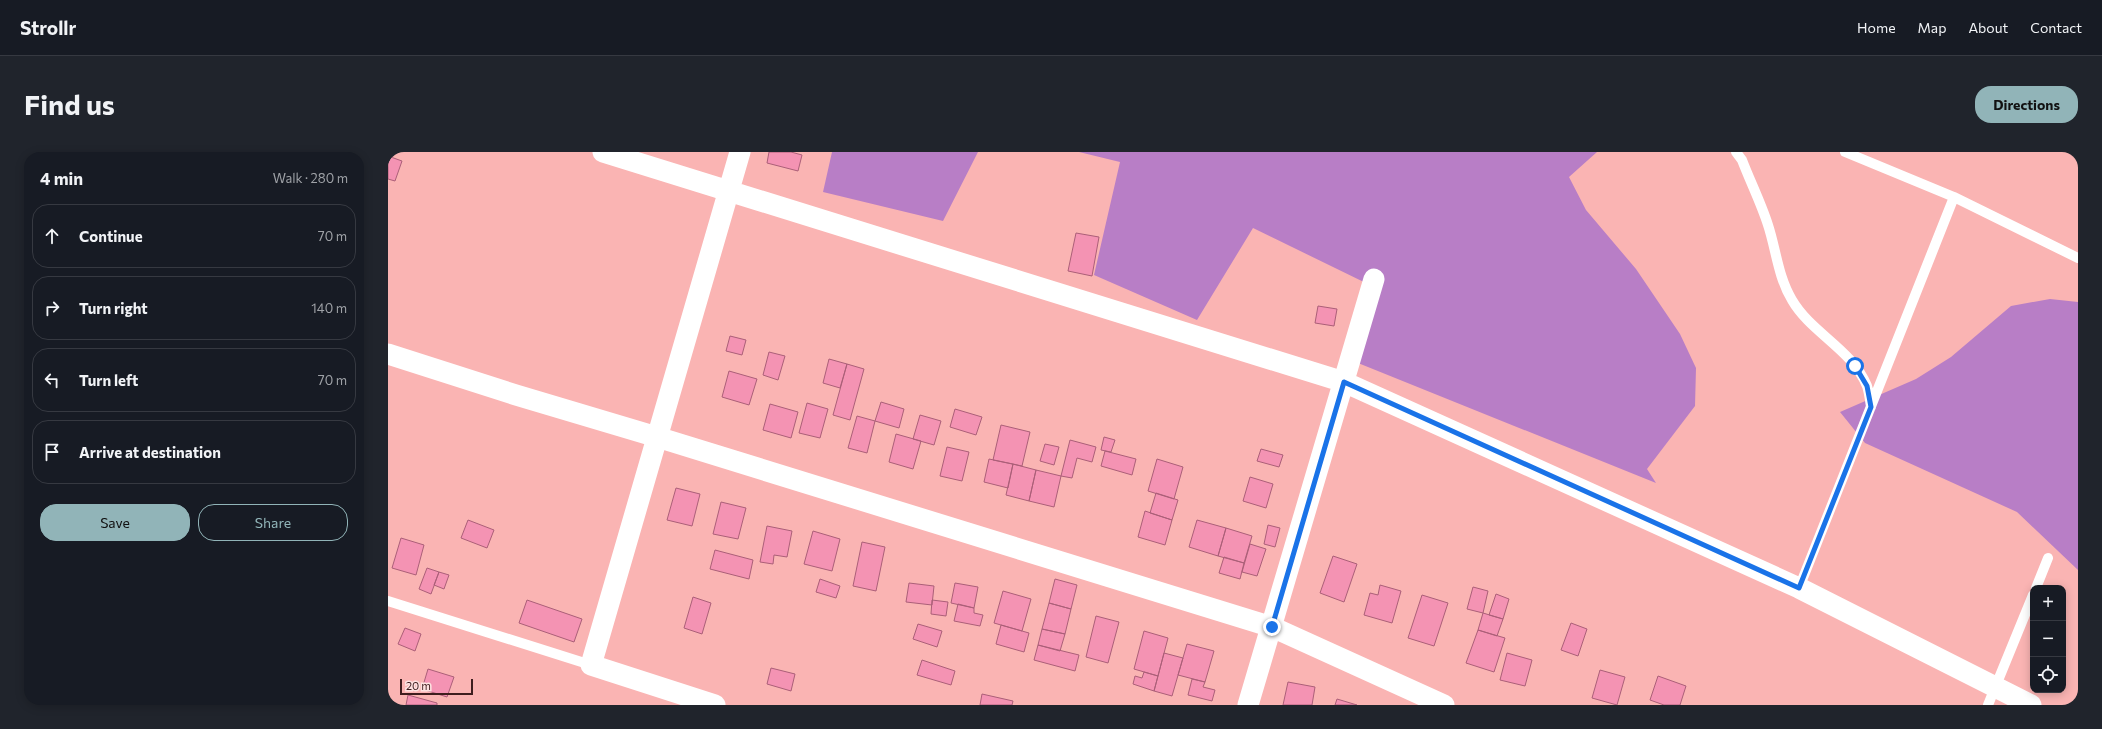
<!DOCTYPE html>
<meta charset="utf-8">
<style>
:root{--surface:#171b24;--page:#20242c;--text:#f1f3f6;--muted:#9ea1a6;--line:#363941;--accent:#91b4b8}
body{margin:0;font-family:Commissioner,sans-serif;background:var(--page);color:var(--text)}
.controls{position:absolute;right:12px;bottom:12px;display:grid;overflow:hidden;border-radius:8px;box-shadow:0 2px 10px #0003}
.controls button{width:36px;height:36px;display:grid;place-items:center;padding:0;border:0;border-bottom:1px solid var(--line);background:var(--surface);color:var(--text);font:20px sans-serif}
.scale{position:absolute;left:12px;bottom:10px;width:73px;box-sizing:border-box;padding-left:4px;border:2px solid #3e1d1e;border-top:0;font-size:11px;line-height:14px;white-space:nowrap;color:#3e1d1e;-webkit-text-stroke:3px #fde2e1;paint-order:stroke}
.stop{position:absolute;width:12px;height:12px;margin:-9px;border:3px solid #1a73e8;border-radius:50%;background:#fff}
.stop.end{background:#1a73e8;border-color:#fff;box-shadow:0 1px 4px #0008}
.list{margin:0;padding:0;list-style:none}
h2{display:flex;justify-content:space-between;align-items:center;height:52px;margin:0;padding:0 16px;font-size:17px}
h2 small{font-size:13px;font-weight:400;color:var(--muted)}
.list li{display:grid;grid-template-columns:26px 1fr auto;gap:12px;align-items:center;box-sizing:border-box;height:64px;margin:0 8px 8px;padding:0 8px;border:1px solid var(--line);border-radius:16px}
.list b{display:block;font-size:15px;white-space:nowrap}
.list em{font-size:13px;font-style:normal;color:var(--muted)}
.actions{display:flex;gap:8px;padding:12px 16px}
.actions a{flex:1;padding:9px 0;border:1px solid var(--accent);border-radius:16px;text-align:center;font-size:14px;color:var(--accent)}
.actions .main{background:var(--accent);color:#111}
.icon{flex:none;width:22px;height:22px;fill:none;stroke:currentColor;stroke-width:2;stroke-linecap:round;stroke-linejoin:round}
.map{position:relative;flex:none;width:1690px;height:553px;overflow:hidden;border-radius:16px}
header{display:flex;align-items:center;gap:24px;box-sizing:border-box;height:56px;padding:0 20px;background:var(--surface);border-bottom:1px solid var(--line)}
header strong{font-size:19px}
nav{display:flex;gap:22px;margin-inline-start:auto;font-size:14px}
.intro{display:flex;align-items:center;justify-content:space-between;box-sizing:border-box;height:96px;padding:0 24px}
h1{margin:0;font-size:28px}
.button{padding:10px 18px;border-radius:16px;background:var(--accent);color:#111;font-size:14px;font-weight:700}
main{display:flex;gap:24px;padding:0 24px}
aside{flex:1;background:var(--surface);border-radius:16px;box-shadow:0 2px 10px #0003}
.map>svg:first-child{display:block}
</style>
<header>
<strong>Strollr</strong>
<nav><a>Home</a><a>Map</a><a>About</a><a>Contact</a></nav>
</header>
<div class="intro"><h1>Find us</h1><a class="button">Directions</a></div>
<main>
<aside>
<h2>4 min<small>Walk · 280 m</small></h2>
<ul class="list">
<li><svg class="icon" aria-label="ahead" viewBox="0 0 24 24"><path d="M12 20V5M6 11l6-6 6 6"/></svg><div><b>Continue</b></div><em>70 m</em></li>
<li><svg class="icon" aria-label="right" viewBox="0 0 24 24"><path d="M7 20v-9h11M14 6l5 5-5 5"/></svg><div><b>Turn right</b></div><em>140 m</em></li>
<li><svg class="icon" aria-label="left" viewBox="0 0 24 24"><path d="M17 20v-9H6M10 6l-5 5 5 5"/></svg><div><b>Turn left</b></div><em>70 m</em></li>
<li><svg class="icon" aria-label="arrive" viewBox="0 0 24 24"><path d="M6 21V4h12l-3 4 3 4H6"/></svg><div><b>Arrive at destination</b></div></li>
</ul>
<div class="actions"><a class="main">Save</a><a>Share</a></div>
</aside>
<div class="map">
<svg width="1690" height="553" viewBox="0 0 1690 553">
<rect width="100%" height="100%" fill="#fab4b3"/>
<path fill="#b87ec6" d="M444 0H590L555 69 435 40Z
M691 0H1209L1181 25 1198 58 1248 117 1292 182 1308 216 1307 254 1259 317 1268 331 970 211 984 134 865 76 809 168 706 123 732 10Z
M1662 147 1690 150V418L1629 360 1477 291 1452 260 1528 227 1563 205 1623 154Z"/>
<path fill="#f493b3" stroke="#ab5f78" d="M381 0H403L414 3 410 19 379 11Z
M0 4 14 9 7 29 0 27Z
M688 81 711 85 704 124 680 119Z
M930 154 949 157 946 174 927 171Z
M342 184 358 188 354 203 338 199Z
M381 200 397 204 390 228 375 223Z
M441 207 459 212 452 236 435 231Z
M459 212 476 217 462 268 445 263Z
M341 219 369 227 361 253 334 245Z
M493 250 516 257 511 276 487 269Z
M419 251 440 257 432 286 411 281Z
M382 252 410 260 403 286 375 278Z
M567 257 594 265 588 283 562 275Z
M532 263 553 269 546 293 525 287Z
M469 264 487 269 479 301 460 296Z
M613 273 642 280 634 314 605 308Z
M508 282 533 289 525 317 501 310Z
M716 285 727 288 723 300 713 298Z
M682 288 708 295 704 310 689 306 684 326 673 324Z
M657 292 671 295 666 313 652 309Z
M559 295 581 300 574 329 552 324Z
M873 297 895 303 891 315 869 309Z
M717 299 748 307 744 323 713 314Z
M601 307 625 312 620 336 596 330Z
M769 307 795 315 786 347 760 339Z
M625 312 648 318 641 349 618 343Z
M648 318 673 324 666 355 641 349Z
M862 325 885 332 878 356 855 349Z
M288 336 312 342 304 374 279 368Z
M768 341 790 348 784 368 762 361Z
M333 350 358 356 350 387 325 382Z
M757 359 784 368 777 393 750 385Z
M80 368 106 378 99 396 73 386Z
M809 368 838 376 830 404 801 395Z
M880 373 892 376 887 395 876 392Z
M379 374 404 379 399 405 386 403 385 412 372 410Z
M838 376 864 384 856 411 830 404Z
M425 379 452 387 444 419 416 412Z
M13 386 36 393 28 423 4 416Z
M474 390 497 395 488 439 465 434Z
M862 392 878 397 869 424 854 420Z
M327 398 365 408 361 427 322 417Z
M945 404 969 412 956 450 932 441Z
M836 405 856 411 852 427 831 421Z
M39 416 51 420 43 442 31 437Z
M51 420 61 423 56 437 46 433Z
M432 427 452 434 448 446 428 440Z
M667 427 689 433 683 457 661 451Z
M521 431 546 434 544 453 518 450Z
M567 431 590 435 586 456 563 451Z
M992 433 1013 439 1004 471 976 463 982 441 990 443Z
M1085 435 1100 439 1095 461 1079 457Z
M615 439 643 447 634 479 606 471Z
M1108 442 1121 447 1115 467 1101 463Z
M1034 443 1060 451 1046 494 1020 486Z
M305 445 323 451 314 482 296 476Z
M139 448 194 467 186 490 131 471Z
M544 448 560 450 558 464 543 462Z
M661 451 683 457 677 482 654 477Z
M570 452 586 456V461L595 463 592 474 566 469Z
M1095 461 1115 467 1109 484 1090 478Z
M708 464 731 470 720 511 698 505Z
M1183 471 1199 477 1190 504 1173 498Z
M530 472 554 479 549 495 525 487Z
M613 473 641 481 636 500 608 492Z
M17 476 33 482 27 499 10 492Z
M654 477 677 482 672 499 650 493Z
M1090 478 1117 486 1106 520 1078 511Z
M756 479 780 486 770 524 746 517Z
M799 492 826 499 817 530 790 523Z
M650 493 691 503 687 519 646 508Z
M776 501 795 506 784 544 766 539Z
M1119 501 1144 508 1137 534 1112 528Z
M534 508 567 519 563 533 529 523Z
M383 516 407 522 403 539 379 532Z
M40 517 66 525 59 545 34 537Z
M1212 518 1237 525 1229 553 1204 546Z
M756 520 770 524 766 539 745 532 747 524 754 526Z
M1270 524 1298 534 1292 553H1276L1262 548Z
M804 527 817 530 815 535 827 538 824 549 800 543Z
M900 530 927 535 924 553H895Z
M594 542 625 549 624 553H592Z
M20 543 49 551V553H18Z
M949 547 969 553H947Z"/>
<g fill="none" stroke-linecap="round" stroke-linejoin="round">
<path stroke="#fff" stroke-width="10" d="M1348 0 1354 8C1362 29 1373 51 1380 73 1388 97 1390 125 1404 148 1423 181 1464 197 1479 234 1481 240 1482 248 1483 255
M1457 0 1566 45 1690 106
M1411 436 1566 45
M1648 436 1660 406
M0 449 203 513
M1600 553 1645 443"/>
<path stroke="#fff" stroke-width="21" d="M215 0 956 230 1411 436 1643 553
M0 202 128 243 269 285 884 475 1056 553
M327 553 203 513 352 0
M860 553 986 127"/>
</g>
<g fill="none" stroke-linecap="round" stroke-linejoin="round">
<path stroke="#1a73e8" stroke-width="5" d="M884 475 956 230 1411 436 1483 255 1479 234 1467 214"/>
</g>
</svg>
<div class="controls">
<button>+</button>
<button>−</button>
<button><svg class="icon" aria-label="locate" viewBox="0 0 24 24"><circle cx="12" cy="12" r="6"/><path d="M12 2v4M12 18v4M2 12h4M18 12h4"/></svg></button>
</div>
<div class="scale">20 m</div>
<div class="stop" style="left:1467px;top:214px"></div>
<div class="stop end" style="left:884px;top:475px"></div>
</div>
</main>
